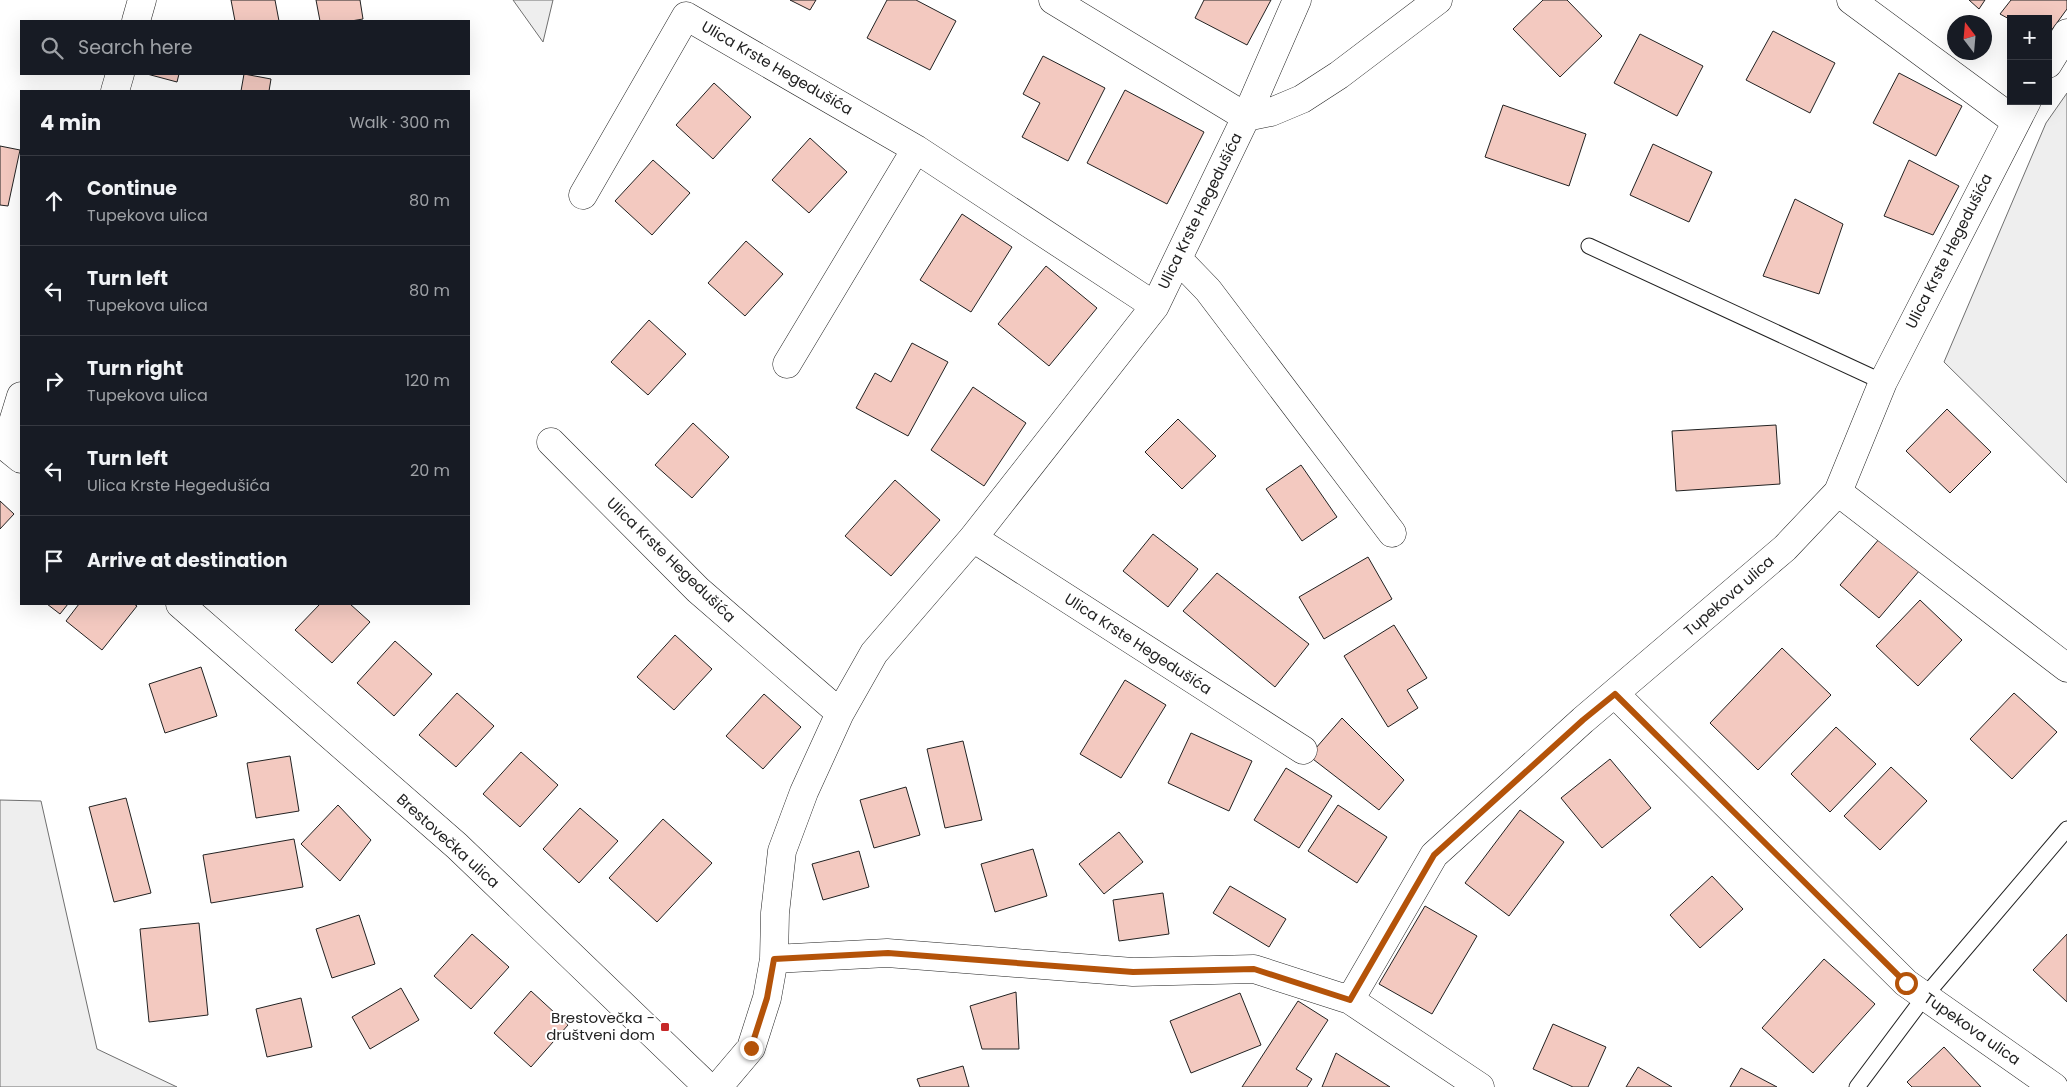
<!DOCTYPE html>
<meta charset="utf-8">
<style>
:root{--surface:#171b24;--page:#20242c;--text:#f1f3f6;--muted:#9ea1a6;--line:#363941}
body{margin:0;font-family:Poppins,sans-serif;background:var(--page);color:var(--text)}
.controls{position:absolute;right:15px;top:15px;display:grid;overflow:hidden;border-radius:0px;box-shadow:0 5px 20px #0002}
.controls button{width:45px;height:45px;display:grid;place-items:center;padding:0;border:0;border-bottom:1px solid var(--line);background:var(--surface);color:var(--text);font:25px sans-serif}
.compass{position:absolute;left:1947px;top:15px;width:45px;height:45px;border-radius:50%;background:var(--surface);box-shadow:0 5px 20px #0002;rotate:344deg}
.stop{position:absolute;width:15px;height:15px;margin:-11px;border:4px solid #b45309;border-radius:50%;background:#fff}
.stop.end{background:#b45309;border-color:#fff;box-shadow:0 1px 5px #0008}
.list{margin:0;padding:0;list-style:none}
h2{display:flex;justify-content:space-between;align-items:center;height:65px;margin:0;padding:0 20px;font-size:21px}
h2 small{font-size:16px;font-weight:400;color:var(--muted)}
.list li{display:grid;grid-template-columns:32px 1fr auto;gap:15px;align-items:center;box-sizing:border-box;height:90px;padding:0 20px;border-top:1px solid var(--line)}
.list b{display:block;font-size:19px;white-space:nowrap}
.list p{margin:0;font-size:16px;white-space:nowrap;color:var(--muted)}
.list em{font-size:16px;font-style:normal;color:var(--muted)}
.icon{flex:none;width:28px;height:28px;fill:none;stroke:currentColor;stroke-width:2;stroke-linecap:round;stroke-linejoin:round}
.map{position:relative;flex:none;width:2067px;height:1087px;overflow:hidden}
.search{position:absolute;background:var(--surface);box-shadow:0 5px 20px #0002;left:20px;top:20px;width:450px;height:55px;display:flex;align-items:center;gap:12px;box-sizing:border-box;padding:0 18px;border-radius:0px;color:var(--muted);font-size:19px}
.panel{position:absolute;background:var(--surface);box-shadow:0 5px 20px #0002;left:20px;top:90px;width:450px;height:515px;border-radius:0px}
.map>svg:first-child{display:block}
</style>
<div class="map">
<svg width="2067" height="1087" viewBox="0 0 2067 1087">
<rect width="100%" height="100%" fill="#fff"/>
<path fill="#eee" stroke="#6f6f6f" d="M513 0H553L543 42Z
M2067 93V483L1944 362 2046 123Z
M0 800 41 801 97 1049 177 1087H0Z"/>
<path fill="#f3c9c0" stroke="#222" d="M231 0H275L279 21H235Z
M316 0H360L363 19 351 21H320Z
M790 0H816L810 10Z
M887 0H916L956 21 930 70 867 38Z
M1204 0H1271L1247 45 1195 18Z
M1543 0H1567L1602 36 1560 77 1513 29Z
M1969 0H1985L1979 9Z
M2011 0H2067V9L2048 35V19H2011V20L2000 14Z
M1773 31 1835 63 1810 113 1746 80Z
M1640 34 1703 66 1677 116 1614 83Z
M1043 56 1105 88 1068 161 1022 137 1040 103 1023 94Z
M1899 73 1962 106 1936 156 1873 123Z
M147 74H179L177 82Z
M244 74 271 79 269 91H241Z
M714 83 751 117 713 159 676 125Z
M1125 90 1204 132 1167 204 1087 163Z
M1503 105 1586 134 1569 186 1485 157Z
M810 138 847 172 809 213 772 180Z
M1653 144 1712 172 1689 222 1630 195Z
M0 146 20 150 8 206 0 205Z
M653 160 690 193 652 235 615 201Z
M1909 160 1959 186 1933 235 1884 216Z
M1795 199 1843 224 1819 294 1763 276Z
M962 214 1012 247 971 312 920 280Z
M746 241 783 274 745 316 708 283Z
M1046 266 1097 308 1049 366 998 324Z
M649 320 686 354 648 395 611 362Z
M912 343 948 362 908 436 856 408 875 373 891 382Z
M973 387 1026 423 984 486 931 450Z
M1947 409 1991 452 1950 493 1906 451Z
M1178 419 1216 456 1182 489 1145 452Z
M693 423 729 457 692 498 655 465Z
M1776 425 1780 484 1676 491 1672 431Z
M1301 465 1337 517 1302 541 1266 489Z
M895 480 940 520 891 576 845 536Z
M0 501 14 514 0 529Z
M1153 534 1198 569 1168 607 1123 571Z
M1880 538 1920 570 1879 618 1840 585Z
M1368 557 1392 599 1324 639 1299 597Z
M1217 573 1309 644 1275 687 1183 611Z
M1920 600 1962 640 1918 686 1876 646Z
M47 604H68L60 614Z
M79 604H134L137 606 102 650 66 621Z
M320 604H350L370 622 332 663 295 630Z
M1394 625 1427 678 1407 690 1418 708 1388 727 1344 656Z
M675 635 712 669 674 710 637 677Z
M395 641 432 674 394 716 357 683Z
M1782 648 1831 695 1758 770 1710 723Z
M201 667 217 716 165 733 149 684Z
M1125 680 1166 705 1121 778 1080 754Z
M457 693 494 726 456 767 419 735Z
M2014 693 2057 732 2012 779 1970 739Z
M764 694 801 727 763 769 726 736Z
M1342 718 1404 780 1379 810 1309 756Z
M1836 727 1876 764 1830 812 1791 774Z
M1191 733 1252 761 1229 811 1168 783Z
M963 741 982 820 945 828 927 749Z
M521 752 558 785 520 827 483 794Z
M290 756 299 811 256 818 247 763Z
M1610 759 1651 808 1602 848 1561 798Z
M1891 767 1927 801 1880 850 1844 816Z
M1286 768 1332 796 1299 848 1254 820Z
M906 787 920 835 874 848 860 800Z
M126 798 151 893 114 902 89 807Z
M338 805 371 840 340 881 301 844Z
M1338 805 1387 837 1357 883 1308 851Z
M580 808 618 841 579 883 543 849Z
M1520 810 1564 842 1509 916 1465 883Z
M663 819 712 863 657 922 609 878Z
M1119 832 1143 862 1104 894 1079 864Z
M294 839 303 887 211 903 203 855Z
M1033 849 1047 896 995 912 981 864Z
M859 851 869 887 823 900 812 864Z
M1712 876 1743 909 1700 948 1670 915Z
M1230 886 1286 919 1269 947 1213 913Z
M1163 893 1169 934 1119 941 1113 900Z
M1425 906 1477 936 1432 1014 1379 984Z
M359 915 375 964 332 978 316 929Z
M199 923 208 1015 149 1022 140 929Z
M472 934 509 967 471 1009 434 976Z
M2067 934V1002L2033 970Z
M1824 959 1875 1004 1813 1073 1762 1028Z
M401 988 419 1020 370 1049 352 1017Z
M531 991 568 1025 531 1067 494 1033Z
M1016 992 1019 1049H982L970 1006Z
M1240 993 1261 1045 1191 1073 1170 1021Z
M301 998 312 1047 267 1057 256 1009Z
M1298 1001 1328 1020 1296 1069 1312 1079 1307 1087H1242Z
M1553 1024 1606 1047 1588 1087H1573L1533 1069Z
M1944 1047 1981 1087H1912L1907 1082Z
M1336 1053 1390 1087H1322Z
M963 1066 969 1087H920L917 1079Z
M1638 1067 1672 1087H1626Z
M1741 1068 1777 1087H1730Z"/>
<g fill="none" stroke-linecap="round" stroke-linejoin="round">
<defs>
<path id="service" d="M1589 246 1883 382
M1857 1087 1925 996 2067 829"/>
<path id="minor" d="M1053 0 1246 117 1271 112 1302 99 1339 75 1438 0
M1851 0 2015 121
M136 21 142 0
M2048 64 2067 33
M115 91 120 74
M583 195 686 16 916 149 1155 306
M1178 259 1208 290 1392 533
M787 364 916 149
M551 442 698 590 840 713
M6 445 21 396
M1838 492 2067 668
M973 538 1303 750
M1615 694 1906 983 2054 1087
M774 959 887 953 1133 972 1254 969 1350 1000 1480 1087
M1350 1000 1434 855 1583 720 1785 548 1838 492 1883 382 2027 101
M718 1087 751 1048 767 998 774 959 775 913 782 851 804 792 840 713 874 653 973 538 1155 306 1246 117 1297 0"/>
<path id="tertiary" d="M0 442 21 459
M180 604 457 846 708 1087"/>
</defs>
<use href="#service" stroke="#222" stroke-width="17"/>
<use href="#minor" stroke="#222" stroke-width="29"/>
<use href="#tertiary" stroke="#222" stroke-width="29"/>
<use href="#service" stroke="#fff" stroke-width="15"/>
<use href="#minor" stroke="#fff" stroke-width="28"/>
<use href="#tertiary" stroke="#fff" stroke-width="28"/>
</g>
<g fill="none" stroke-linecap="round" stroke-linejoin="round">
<path stroke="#b45309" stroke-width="6" d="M751 1048 767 998 774 959 888 953 1133 972 1254 969 1350 1000 1434 855 1583 720 1615 694 1906 983"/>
</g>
<rect fill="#c62828" stroke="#fff" stroke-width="2" x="660" y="1022" width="10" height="10" rx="2.5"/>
<g text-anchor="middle" stroke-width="4" stroke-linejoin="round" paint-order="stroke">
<g font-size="15" fill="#222" stroke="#fff">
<text transform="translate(777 68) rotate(30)" y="5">Ulica Krste Hegedušića</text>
<text transform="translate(1200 211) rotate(-64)" y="5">Ulica Krste Hegedušića</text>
<text transform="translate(1949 251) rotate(-63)" y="5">Ulica Krste Hegedušića</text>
<text transform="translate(671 560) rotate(44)" y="5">Ulica Krste Hegedušića</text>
<text transform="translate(1729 596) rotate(-41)" y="5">Tupekova ulica</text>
<text transform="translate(1138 644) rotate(33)" y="5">Ulica Krste Hegedušića</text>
<text transform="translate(448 841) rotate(42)" y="5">Brestovečka ulica</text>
<text transform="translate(1972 1029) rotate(35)" y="5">Tupekova ulica</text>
</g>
<g font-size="15" fill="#222" stroke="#fff" text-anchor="end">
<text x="655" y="1023">Brestovečka -<tspan x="655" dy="17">društveni dom</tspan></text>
</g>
</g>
</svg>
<div class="controls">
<button>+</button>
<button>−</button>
</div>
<svg class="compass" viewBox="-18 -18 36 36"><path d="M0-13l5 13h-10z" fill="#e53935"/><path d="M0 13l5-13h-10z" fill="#9ea1a6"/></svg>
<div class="stop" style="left:1906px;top:983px"></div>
<div class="stop end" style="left:751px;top:1048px"></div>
<div class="search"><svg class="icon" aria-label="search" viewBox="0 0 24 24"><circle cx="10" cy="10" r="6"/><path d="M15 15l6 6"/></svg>Search here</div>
<section class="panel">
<h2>4 min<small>Walk · 300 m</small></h2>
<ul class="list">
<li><svg class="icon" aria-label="ahead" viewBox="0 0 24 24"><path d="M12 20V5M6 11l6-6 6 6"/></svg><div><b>Continue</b><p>Tupekova ulica</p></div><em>80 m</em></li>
<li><svg class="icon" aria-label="left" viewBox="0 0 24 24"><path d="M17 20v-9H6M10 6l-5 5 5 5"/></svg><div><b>Turn left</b><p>Tupekova ulica</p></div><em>80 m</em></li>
<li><svg class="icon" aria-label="right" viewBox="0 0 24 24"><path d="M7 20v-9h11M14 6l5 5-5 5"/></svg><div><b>Turn right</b><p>Tupekova ulica</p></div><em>120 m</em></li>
<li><svg class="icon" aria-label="left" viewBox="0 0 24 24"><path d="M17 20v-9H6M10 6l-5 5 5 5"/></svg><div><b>Turn left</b><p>Ulica Krste Hegedušića</p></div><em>20 m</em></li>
<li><svg class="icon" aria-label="arrive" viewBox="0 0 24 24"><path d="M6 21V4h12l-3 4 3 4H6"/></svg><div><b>Arrive at destination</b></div></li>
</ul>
</section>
</div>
